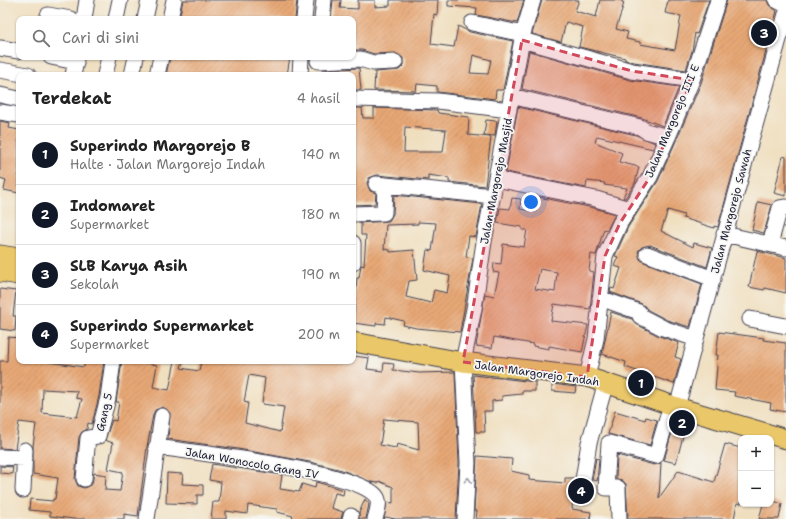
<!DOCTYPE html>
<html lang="id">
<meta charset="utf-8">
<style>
:root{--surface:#fff;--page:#f2f2f2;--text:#222;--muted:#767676;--line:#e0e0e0;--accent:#111827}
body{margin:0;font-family:"Shantell Sans",sans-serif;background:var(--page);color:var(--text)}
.controls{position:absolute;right:12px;bottom:12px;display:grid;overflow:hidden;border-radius:8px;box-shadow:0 1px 3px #0004}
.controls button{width:36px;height:36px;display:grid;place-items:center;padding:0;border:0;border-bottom:1px solid var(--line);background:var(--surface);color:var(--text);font:20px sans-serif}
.you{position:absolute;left:531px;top:202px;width:14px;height:14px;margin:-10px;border:3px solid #fff;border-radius:50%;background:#1a73e8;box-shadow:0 0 0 6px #1a73e833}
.badge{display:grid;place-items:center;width:26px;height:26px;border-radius:50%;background:var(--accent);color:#fff;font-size:13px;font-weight:700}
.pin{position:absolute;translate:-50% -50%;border:2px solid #fff;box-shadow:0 1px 4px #0006}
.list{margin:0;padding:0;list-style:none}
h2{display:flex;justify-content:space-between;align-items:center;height:52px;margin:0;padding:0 16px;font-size:17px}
h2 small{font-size:13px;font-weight:400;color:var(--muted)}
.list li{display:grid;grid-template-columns:26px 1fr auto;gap:12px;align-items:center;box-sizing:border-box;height:60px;padding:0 16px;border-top:1px solid var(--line)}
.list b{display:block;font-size:15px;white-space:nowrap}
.list p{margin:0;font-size:13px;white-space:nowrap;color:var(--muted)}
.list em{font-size:13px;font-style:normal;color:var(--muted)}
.icon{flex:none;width:22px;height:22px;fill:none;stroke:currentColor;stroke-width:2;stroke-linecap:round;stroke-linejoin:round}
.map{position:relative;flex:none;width:786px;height:519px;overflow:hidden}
.search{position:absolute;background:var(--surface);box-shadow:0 1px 3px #0004;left:16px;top:16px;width:340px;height:44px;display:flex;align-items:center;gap:10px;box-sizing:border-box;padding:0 14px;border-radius:8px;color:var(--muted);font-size:15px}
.panel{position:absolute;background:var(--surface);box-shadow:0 1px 3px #0004;left:16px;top:72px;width:340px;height:292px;border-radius:8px}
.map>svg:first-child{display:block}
</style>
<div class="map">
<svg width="786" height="519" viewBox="0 0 786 519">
<defs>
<pattern id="building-hatch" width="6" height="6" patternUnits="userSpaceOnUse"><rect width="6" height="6" fill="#e7a776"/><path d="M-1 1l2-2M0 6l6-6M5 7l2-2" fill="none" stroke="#c68f67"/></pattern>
</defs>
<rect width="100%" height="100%" fill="#f6f6f2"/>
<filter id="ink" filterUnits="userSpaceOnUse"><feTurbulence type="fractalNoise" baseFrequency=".025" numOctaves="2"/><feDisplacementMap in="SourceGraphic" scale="8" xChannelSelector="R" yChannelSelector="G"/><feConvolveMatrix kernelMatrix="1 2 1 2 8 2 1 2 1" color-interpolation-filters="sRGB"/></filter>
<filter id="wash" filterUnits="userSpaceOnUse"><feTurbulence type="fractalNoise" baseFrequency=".012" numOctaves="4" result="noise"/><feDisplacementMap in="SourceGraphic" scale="16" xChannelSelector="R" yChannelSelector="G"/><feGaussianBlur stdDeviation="0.9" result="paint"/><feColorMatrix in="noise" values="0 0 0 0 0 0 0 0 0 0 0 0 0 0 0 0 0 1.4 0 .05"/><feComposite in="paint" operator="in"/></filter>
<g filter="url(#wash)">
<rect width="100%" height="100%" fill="#f0dfbf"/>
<g id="blocks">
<path fill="url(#building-hatch)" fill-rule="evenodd" d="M183 0H297L295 19H179Z
M333 0H341L340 8 358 9V0H375V7L390 6V0H438L437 15 434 14 431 44 454 47 458 26 470 32 513 41 503 90H496L495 99 437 92V86L417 84 416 91 374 90 375 72 399 70 403 66V58L395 53 374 54 362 50H353V19H331ZM473 55 491 60 488 74 470 73Z
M448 0H524L517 23 476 15 477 8 448 6Z
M542 0H579L575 11 596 17 600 0H622V2L624 3 616 29 628 32 626 39 640 42V44L675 50 681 16 665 13 668 0H709L697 34 695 33 692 51 686 70 634 62 625 60V58L579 47 583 27 566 22 561 42 532 34Z
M727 0H767L769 5 777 11 718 227 714 226V228L683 218 684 215 668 210 661 231 693 247 694 243 712 248 707 267 650 245 642 247 638 251 640 259 644 262 702 284 690 327 667 320 648 310 642 304 610 292 611 288 614 289 621 268 614 266 618 257 615 256 628 227 658 181 676 141 701 83Z
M529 51 630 80 679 87 663 126 642 118 522 89Z
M170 57H290L287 75H166Z
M359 68 361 90H353V75H324L323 70Z
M518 107 636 135 655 143 653 149 597 136 595 142 622 153 619 162 639 167 635 183 625 198H623L627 188 604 185 605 183 587 181 586 188 506 172Z
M353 108H362L363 118H374V108L437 110 438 113 469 117 468 135 491 137 485 186 449 182V178L428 175V180L377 175 369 178 367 183 370 191 376 193 375 204 353 205 355 180H353ZM405 127 446 130 443 152H404Z
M486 120 497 121 495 136 484 135Z
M0 121 10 123 9 128 19 130V193L4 190 6 180 0 178Z
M783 156 786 157V196L774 193Z
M394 195 482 204 476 237 469 236 466 257 473 258 460 332 416 328 403 325 404 321 386 317 385 324 376 323V326L353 323 357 278H359L361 265 364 266 366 235H361V223H358L389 221 393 214ZM418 222 436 223 432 251 427 250 424 270 450 276 447 293 434 290 431 303 406 297 409 281 417 280 414 250 390 252V250L384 249 386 225 418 224Z
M538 197 594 208 615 214 607 230 604 229 596 255 591 254 589 271 594 272 590 309 554 304 551 321 588 325 582 352 549 346V349L533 346V344L494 337 492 348 476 346 485 294 494 296 499 273 493 272 494 263 501 264 503 244 524 247 527 230H522V227L497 223 500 208 510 209 512 198 521 199 520 209 536 212ZM540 269 557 272 555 292 535 289Z
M758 202 772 205 764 233 752 230Z
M757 251 786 258V293L765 288 764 290 749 287Z
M0 289 16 291 13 316H16L15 331 0 329Z
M611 312 632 319 636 324 659 336 679 343 675 357 681 359 674 384 625 367 626 362 602 354Z
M719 332 764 338 763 340 786 343V412L770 409 771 403 734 396 735 392 715 390 718 355H716Z
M8 337 19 338V361H43L84 367 85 361H104L99 396 92 424 88 423 87 429 82 432 79 437 75 479 78 486 84 488 92 484 94 473 106 475 105 490 120 491 123 472 108 469 113 443 105 440 112 420 116 421 119 402H116L122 361H137L157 365 153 387 169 390 175 361H183L181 368 199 371 201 361H289L306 363V361H353L354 356 369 358 367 369 383 371 384 363 394 364 393 370 419 373 455 372 459 463 456 519H395L386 517 384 519 387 502 393 503V487L379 481 378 483 371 482 342 470 310 462 238 449 168 439 170 413 163 407 155 410 153 415 147 447 138 516 124 514V519H73L50 516V512L29 510 30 499 53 501V499H55L58 478 33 474V446L36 424 19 422 15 449 0 448V361H7ZM249 375 265 378 262 404 284 407 280 432 245 423 248 403 244 402ZM43 389 77 391 76 398 82 399 77 417 42 413ZM384 419 418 422 419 450 397 444 396 448 380 445Z
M473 375 535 382V391H522V394L502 396V400L492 401V411H484L485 432H476Z
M552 384 576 387 575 393 552 391Z
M615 411 645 420 646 417 657 420 650 445 608 434Z
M676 418 687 421 676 463 664 460Z
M725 444 741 448V504L737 503 734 519H628L626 484 622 480 616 479 617 455 654 465 661 463 659 498 678 471 714 482Z
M477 456 512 459 511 471 529 475V480L565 483V478H574L572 509 591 512 590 519H476L477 511H474Z
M596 458 599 459 597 481 592 480Z
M212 464 282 475 280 489 299 492 302 484 315 488 316 482 344 490 343 495 335 493 331 508 343 512 341 519H292L293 516 277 512V509L248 505 247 514 226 511V519H211L213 502H219L221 482 209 480Z
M0 466 13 467 12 474 0 473Z
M167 473 183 474 182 484 203 485V495H197V504L166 503Z
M365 499 369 504 366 519H359V513Z
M771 500 782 504 779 519H759L763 504H771Z"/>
</g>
</g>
<g filter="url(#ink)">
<use href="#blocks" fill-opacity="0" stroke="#413e4f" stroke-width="1"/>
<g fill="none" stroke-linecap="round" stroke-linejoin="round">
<defs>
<path id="minor" d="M776 0 786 5
M48 15 71 19
M84 19 87 0
M116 19 120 0
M145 19 149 0
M170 19 174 0
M304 19 306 0
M322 19 324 0
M472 23 523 34
M522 40 632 71 692 80
M0 48 19 51
M51 57 76 62 73 75
M318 61 360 59 373 63 395 62
M0 70 28 75
M105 75 109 57
M132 75 136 57
M157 75 161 57
M300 75 301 57
M0 95 19 99
M511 96 640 127 646 131 668 137
M353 99 438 101 509 110
M0 112 19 115
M496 179 596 199 629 209
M376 184 493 196
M353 214 384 213 385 185
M724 234 786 248
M353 243V263
M770 244 780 208 786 207
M647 254 713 279
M600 298 639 312
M640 316 663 328 696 339
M750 319 786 326
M587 377 596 339 605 256 620 223 650 177 668 137 692 80 718 0
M677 407 786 14
M156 447C193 452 357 471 376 496 381 502 377 511 375 519
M0 457 25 458
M84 479 88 438 98 436 108 398 113 361
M583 480 589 443 606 382
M23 490 25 450
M147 519 162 416
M350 519 351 516
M465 519 468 463 463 362 474 309 484 242 523 34 533 0
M619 519 618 488H606L609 443 656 456 671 405"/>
<path id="major" d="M0 255 19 258
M0 272 19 275
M353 342 463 362 587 377 677 407 786 439"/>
</defs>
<use href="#minor" stroke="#413e4f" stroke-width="17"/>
<use href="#major" stroke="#413e4f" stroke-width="21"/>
<use href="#minor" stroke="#fff" stroke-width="15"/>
<use href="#major" stroke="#eac769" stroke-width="19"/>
</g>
<defs><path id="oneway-chevron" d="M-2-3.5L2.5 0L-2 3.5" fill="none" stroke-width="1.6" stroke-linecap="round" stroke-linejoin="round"/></defs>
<use stroke="#9c9ca7" href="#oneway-chevron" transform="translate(468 480) rotate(-87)"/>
</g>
<path fill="#d1495b" fill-opacity="0.2" stroke="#d1495b" stroke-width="3" stroke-dasharray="8 5" stroke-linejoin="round" d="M522 40 632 71 692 80 650 177 620 223 605 256 587 377 463 362Z"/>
<g text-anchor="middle" stroke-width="3.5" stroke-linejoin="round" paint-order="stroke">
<g font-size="11" fill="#22223b" stroke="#f6f6f2">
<text transform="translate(672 121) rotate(-67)" y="4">Jalan Margorejo III E</text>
<text transform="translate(496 181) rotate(-79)" y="4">Jalan Margorejo Masjid</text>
<text transform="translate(731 211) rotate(-75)" y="4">Jalan Margorejo Sawah</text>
<text transform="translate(537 373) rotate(8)" y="4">Jalan Margorejo Indah</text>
<text transform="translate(104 412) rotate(-77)" y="4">Gang 5</text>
<text transform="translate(252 463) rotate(10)" y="4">Jalan Wonocolo Gang IV</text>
</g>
</g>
</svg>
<div class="controls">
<button>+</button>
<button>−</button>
</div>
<div class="you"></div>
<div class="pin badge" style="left:641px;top:383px">1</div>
<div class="pin badge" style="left:682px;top:423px">2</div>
<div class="pin badge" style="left:764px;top:33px">3</div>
<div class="pin badge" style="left:581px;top:491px">4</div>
<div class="search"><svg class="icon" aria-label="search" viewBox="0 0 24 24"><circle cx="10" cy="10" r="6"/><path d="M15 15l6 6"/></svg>Cari di sini</div>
<section class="panel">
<h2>Terdekat<small>4 hasil</small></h2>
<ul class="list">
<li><span class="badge">1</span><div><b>Superindo Margorejo B</b><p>Halte · Jalan Margorejo Indah</p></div><em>140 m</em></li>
<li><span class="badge">2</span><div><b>Indomaret</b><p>Supermarket</p></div><em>180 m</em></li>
<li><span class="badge">3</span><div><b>SLB Karya Asih</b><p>Sekolah</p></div><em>190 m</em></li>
<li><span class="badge">4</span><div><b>Superindo Supermarket</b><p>Supermarket</p></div><em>200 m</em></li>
</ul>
</section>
</div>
